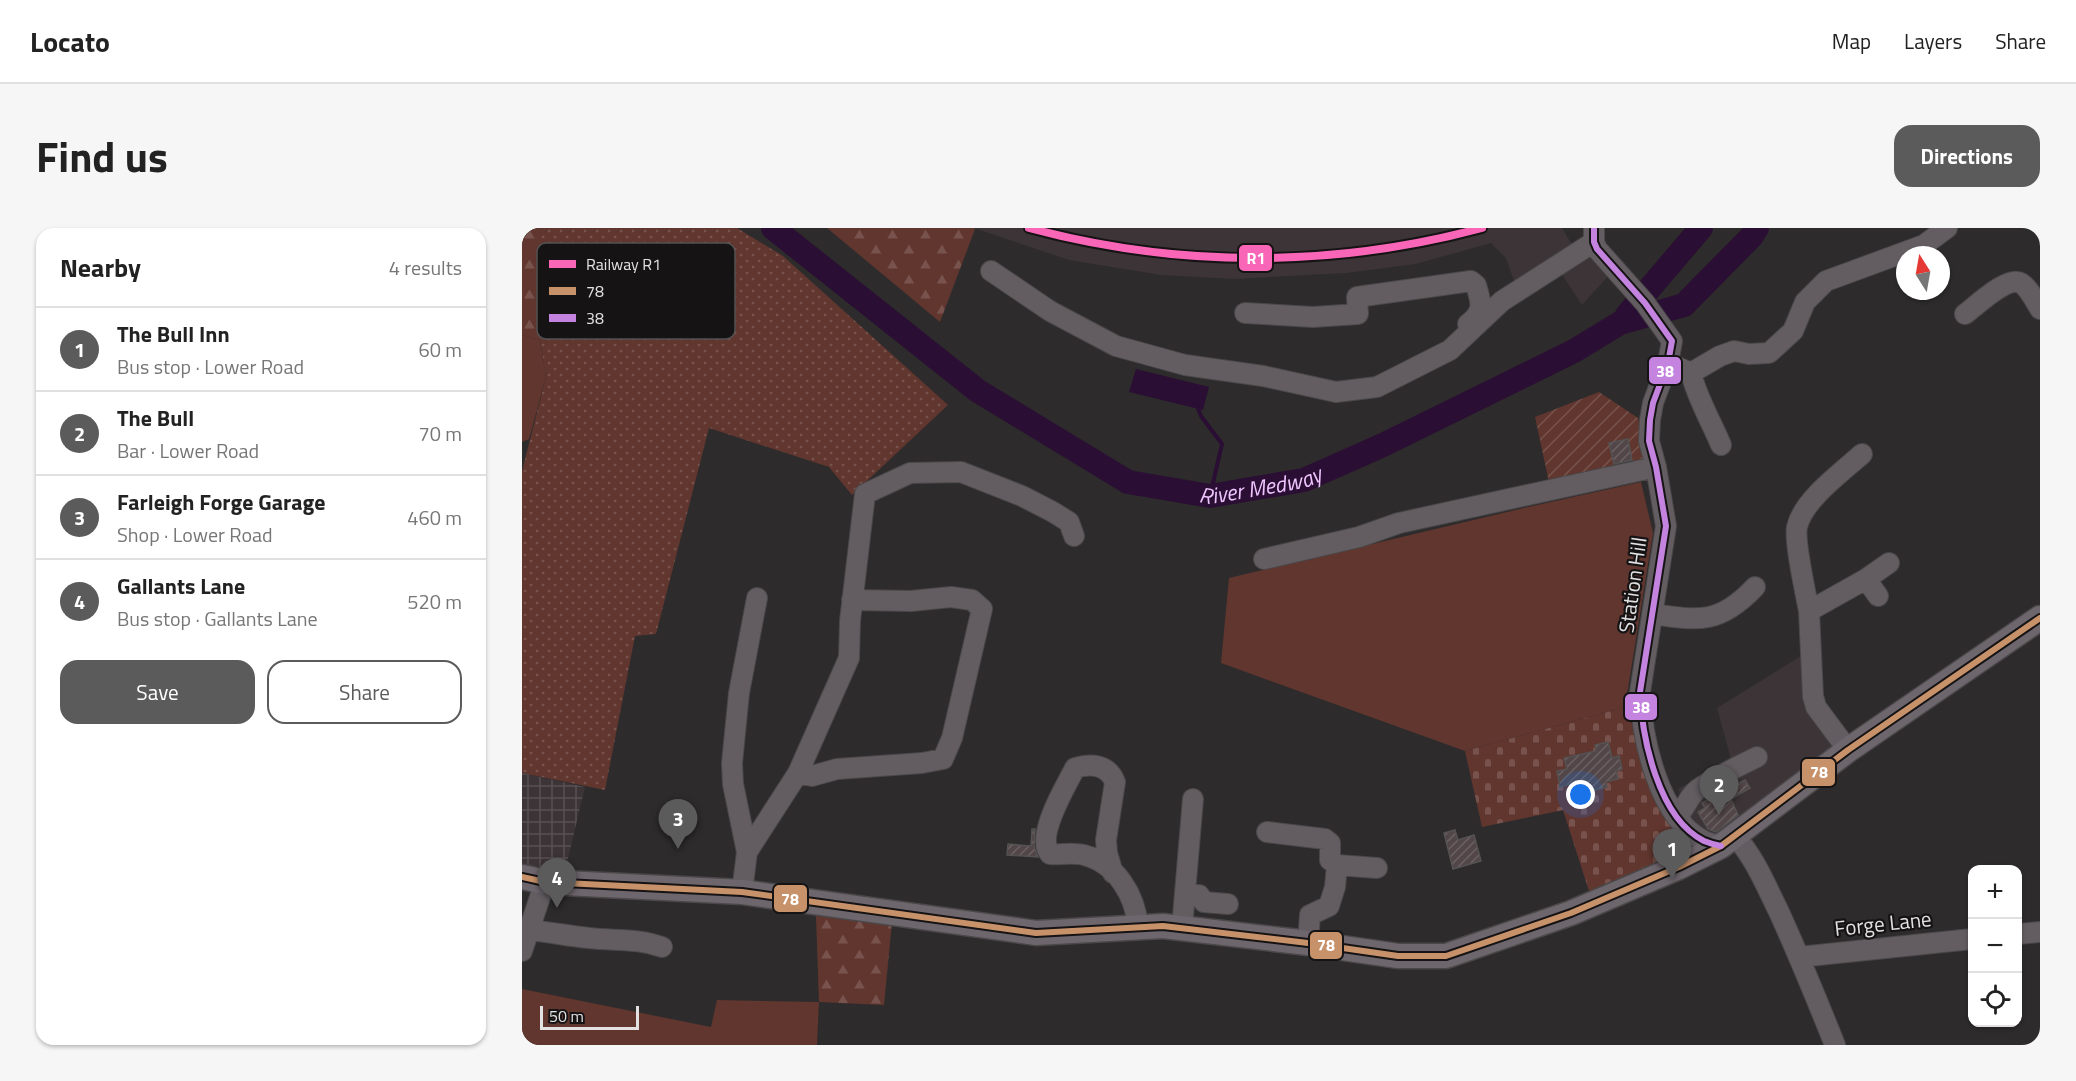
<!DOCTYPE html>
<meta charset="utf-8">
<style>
:root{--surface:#fff;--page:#f6f6f6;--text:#222;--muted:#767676;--line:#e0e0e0;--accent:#5c5b5c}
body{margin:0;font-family:"Titillium Web",sans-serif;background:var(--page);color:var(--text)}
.controls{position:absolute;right:18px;bottom:18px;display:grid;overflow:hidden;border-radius:12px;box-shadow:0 2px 4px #0004}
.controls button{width:54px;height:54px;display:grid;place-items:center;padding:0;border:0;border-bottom:2px solid var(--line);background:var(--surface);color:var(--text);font:30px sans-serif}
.compass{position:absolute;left:1374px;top:18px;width:54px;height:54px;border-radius:50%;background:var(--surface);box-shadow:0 2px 4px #0004;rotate:349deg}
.scale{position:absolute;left:18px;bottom:15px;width:99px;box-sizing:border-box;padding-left:6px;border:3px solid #e4e1e2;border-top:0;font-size:16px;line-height:21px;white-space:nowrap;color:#e4e1e2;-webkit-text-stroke:4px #151314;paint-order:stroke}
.you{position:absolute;left:1059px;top:567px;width:21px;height:21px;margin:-15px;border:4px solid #fff;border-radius:50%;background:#1a73e8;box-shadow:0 0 0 9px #1a73e833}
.badge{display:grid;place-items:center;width:39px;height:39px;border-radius:50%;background:var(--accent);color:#fff;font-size:20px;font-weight:700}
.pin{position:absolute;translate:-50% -50px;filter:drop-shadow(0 2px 3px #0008)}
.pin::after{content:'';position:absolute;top:32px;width:21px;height:18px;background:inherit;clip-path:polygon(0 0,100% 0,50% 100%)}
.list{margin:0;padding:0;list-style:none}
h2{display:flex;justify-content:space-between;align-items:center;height:78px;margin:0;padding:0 24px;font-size:26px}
h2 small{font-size:20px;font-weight:400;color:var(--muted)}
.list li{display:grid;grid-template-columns:39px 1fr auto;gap:18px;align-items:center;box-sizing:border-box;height:84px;padding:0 24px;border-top:2px solid var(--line)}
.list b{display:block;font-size:22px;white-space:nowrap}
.list p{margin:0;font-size:20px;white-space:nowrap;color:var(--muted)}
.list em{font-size:20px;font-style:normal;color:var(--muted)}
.actions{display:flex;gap:12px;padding:18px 24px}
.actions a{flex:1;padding:14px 0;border:2px solid var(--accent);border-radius:18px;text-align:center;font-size:21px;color:var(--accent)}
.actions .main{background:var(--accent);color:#fff}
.icon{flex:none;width:33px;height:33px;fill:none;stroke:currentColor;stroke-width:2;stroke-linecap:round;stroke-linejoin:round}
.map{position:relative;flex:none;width:1518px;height:817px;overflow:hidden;border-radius:18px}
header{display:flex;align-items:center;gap:36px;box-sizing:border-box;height:84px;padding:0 30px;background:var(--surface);border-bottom:2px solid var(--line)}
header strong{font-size:28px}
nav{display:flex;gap:33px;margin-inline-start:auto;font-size:21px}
.intro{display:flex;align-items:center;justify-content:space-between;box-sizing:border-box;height:144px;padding:0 36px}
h1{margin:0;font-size:42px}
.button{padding:15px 27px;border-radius:18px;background:var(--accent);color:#fff;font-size:21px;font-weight:700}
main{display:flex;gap:36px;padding:0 36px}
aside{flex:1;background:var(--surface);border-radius:18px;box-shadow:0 2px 4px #0004}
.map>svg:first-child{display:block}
</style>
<header>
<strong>Locato</strong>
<nav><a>Map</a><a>Layers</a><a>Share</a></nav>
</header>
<div class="intro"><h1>Find us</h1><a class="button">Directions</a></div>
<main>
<aside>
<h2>Nearby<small>4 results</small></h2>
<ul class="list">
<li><span class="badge">1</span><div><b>The Bull Inn</b><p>Bus stop · Lower Road</p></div><em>60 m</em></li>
<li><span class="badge">2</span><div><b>The Bull</b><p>Bar · Lower Road</p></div><em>70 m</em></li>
<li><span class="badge">3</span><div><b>Farleigh Forge Garage</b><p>Shop · Lower Road</p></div><em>460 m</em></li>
<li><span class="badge">4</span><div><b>Gallants Lane</b><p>Bus stop · Gallants Lane</p></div><em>520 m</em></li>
</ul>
<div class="actions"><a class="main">Save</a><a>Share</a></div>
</aside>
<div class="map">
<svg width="1518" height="817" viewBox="0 0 1518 817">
<defs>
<pattern id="industrial-grid" width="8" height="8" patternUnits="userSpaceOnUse" patternTransform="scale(1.5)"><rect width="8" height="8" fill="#3c3437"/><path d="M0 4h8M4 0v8" fill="none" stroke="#585154"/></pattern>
<pattern id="forest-firs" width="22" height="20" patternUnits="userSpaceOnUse" patternTransform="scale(1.5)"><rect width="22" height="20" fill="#61362f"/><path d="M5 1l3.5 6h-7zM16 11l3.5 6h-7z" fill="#78534d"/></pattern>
<pattern id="cemetery-stones" width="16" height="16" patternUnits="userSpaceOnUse" patternTransform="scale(1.5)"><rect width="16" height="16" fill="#61362f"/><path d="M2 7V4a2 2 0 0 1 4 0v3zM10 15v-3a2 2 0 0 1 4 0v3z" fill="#78534d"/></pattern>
<pattern id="park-dots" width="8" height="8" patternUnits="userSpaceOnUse" patternTransform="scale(1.5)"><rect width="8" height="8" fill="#61362f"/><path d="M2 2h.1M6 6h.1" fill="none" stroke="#78534d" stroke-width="1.8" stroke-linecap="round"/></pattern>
<pattern id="garden-furrows" width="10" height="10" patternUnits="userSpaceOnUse" patternTransform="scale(1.5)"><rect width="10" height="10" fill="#61362f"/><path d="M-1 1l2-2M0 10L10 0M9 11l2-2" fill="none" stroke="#78534d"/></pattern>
<pattern id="building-hatch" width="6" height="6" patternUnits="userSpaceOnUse" patternTransform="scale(1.5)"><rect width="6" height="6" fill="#524648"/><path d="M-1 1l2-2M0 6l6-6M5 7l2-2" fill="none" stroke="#6b6062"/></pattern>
</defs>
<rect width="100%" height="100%" fill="#2d2b2c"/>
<path fill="#3c3437" d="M452 0H1040L1051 18 1070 25 1090 44 1060 77 1033 36 994 59 984 30 969 15 894 36 824 45 712 51 639 47 547 32Z
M1282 426 1311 516 1216 600 1192 612 1168 591 1156 561 1209 531 1195 480Z"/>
<path fill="url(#industrial-grid)" d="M0 545 63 559 42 647 0 638Z"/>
<path fill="#61362f" d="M0 107 18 112 24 149 7 211 0 214Z
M1119 254 1131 305 1103 479 943 523 699 435 707 350 1002 280Z
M0 761 189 799 195 772 297 774 295 817H0Z"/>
<path fill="url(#forest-firs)" d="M0 0H18V112L0 107Z
M305 0H452L453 1 418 94Z
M294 688 370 694 362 777 297 774Z"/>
<path fill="url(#cemetery-stones)" d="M1103 479 1157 613 1151 629 1068 666 1041 582 960 599 943 523Z"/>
<path fill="url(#park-dots)" d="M18 0H215L261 28 426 177 330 267 307 239 187 200 134 406 113 408 83 562 0 545V243L24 149 18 112Z"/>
<path fill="url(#garden-furrows)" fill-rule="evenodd" d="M1077 164 1116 190 1126 236 1028 259 1013 189ZM1106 211 1111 237 1093 240 1087 216Z"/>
<path fill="#2a0e33" d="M614 141 687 159 681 182 607 164Z"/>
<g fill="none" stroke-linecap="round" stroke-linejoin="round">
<path stroke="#2a0e33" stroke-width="4" d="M675 178 679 188 700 216 688 268"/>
<g stroke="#2a0e33" stroke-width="24">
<path id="s1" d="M251 0 456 163 606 254 688 268 782 252 861 217 1052 123 1098 95 1162 77 1230 8 1235 0"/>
<path d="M1105 87 1179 0"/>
</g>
</g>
<path fill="url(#building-hatch)" stroke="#545252" stroke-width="1.5" d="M1106 211 1110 232 1092 236 1087 215Z
M1086 514 1090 530 1097 528 1100 541 1094 543 1096 551 1083 554 1085 559 1070 563 1071 567 1059 570 1058 565 1050 567 1047 556 1038 559 1035 543 1045 541 1042 530 1074 523 1073 517Z
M1223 552 1228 560 1209 571 1216 587 1194 604 1186 601 1176 584 1183 580 1180 575Z
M510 601H513L512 618 516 629 485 627 486 616 509 618Z
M933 602 936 612 952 607 959 633 931 641 922 605Z"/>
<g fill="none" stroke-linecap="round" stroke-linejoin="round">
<defs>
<path id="minor" d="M1072 0V14L1075 21 1123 75 1150 113 1146 135 1131 175 1128 192 1127 213 1134 239 1144 298 1118 464C1120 510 1136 590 1182 613 1187 615 1194 617 1199 618
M469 43 528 83 594 118 663 137 741 148 814 164 855 159 928 122 980 73 1072 14
M723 85 791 89 836 86 835 69 949 53 954 57C960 76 962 84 946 96
M1443 86C1454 78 1486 47 1499 55 1507 60 1513 73 1518 81
M1146 135 1169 145 1198 128 1212 123 1227 126 1247 125 1271 103 1283 74 1304 53 1402 17 1425 0
M1169 145C1175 170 1189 193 1199 217
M742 331 837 309 877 295 1134 239
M1344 351 1356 368
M1287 383C1284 367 1272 313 1275 299 1281 272 1320 244 1340 226
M1131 386C1178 393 1198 396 1233 359
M1326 522 1294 479 1291 468 1287 383 1344 351 1367 335
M276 545 290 548 315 541 400 535 421 531 430 510 460 381 450 372 429 369 389 373 330 372
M1155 588C1164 581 1165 570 1175 562 1193 549 1215 539 1235 529
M745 604 803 611 808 615V632L815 637
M1213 608C1233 630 1244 658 1257 684 1277 728 1295 772 1313 817
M225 624 276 545 327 430 328 393 343 266 388 245 439 244 500 268 531 284 547 294 552 308
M1157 639 1161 596
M591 645 585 625 584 612 593 554C586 536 569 535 553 540 544 558 513 608 528 626 539 627 551 624 562 627 594 635 613 667 616 698
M220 664 225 624 211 556 210 535 217 465 235 370
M663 666 677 667 682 674 706 676
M660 700 671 571
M7 702C27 704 47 708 67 710 93 713 116 710 140 719
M1496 706 1518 704
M786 715 788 687 807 678 813 659 815 637 855 640
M0 723 23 654
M1277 729 1450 711"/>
<path id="major" d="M0 649 23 654 220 664 514 705 641 698 786 715 876 728H924L1049 685 1157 639 1199 618 1326 522 1518 390"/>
</defs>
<use href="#minor" stroke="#4a4849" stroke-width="22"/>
<use href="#major" stroke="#4a4849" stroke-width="27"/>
<use href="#minor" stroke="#635d62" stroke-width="20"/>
<use href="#major" stroke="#6e666d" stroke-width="24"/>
<defs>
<path id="bus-1" d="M0 649 23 654 220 664 514 705 641 698 786 715 876 728H924L1049 685 1157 639 1199 618 1326 522 1518 390"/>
<path id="bus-2" d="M1072 0V14L1075 21 1123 75 1150 113 1146 135 1131 175 1128 192 1127 213 1134 239 1144 298 1118 464C1120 510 1136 590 1182 613 1187 615 1194 617 1199 618"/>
</defs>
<use href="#bus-1" stroke="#151314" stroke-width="10"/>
<use href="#bus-2" stroke="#151314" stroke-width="10"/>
<use href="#bus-1" stroke="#c7916a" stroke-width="6"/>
<use href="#bus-2" stroke="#c483df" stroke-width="6"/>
<defs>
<path id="rail-1" d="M507 0C655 40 812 40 960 0"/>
</defs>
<use href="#rail-1" stroke="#151314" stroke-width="12"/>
<use href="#rail-1" stroke="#fa66b7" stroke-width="8"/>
</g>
<g text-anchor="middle" stroke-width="4.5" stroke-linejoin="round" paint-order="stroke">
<g font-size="21" fill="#e4e1e2" stroke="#151314">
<text transform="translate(1111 357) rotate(-82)" y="7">Station Hill</text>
<text transform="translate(1361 696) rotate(-6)" y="7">Forge Lane</text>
</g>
<g font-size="22" font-style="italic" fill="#efc5ff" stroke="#151314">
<text dy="8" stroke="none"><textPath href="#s1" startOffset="572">River Medway</textPath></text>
</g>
</g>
<rect x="15" y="15" width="198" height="96" rx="9" fill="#151314" stroke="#535152" stroke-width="1.5"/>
<rect x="27" y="32" width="27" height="8" fill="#fa66b7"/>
<rect x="27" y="59" width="27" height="8" fill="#c7916a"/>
<rect x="27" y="86" width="27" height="8" fill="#c483df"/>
<g font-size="16" fill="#e4e1e2">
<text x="64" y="42">Railway R1</text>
<text x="64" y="69">78</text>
<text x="64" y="96">38</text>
</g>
<g stroke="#151314" stroke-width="2">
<rect x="716" y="16" width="35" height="28" rx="6" fill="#fa66b7"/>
<rect x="1126" y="128" width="34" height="29" rx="6" fill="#c483df"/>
<rect x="1102" y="465" width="34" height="28" rx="6" fill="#c483df"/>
<rect x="1279" y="530" width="35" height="29" rx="6" fill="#c7916a"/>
<rect x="251" y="656" width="35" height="29" rx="6" fill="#c7916a"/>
<rect x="787" y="703" width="34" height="29" rx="6" fill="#c7916a"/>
</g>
<g font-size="16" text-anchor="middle" font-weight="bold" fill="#fff">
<text x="734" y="36">R1</text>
<text x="1143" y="149">38</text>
<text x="1119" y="485">38</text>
<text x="1297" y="550">78</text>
<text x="268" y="677">78</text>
<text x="804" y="723">78</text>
</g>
</svg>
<div class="controls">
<button>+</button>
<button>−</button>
<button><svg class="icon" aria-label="locate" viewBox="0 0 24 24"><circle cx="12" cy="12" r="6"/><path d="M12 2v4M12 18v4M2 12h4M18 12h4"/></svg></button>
</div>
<svg class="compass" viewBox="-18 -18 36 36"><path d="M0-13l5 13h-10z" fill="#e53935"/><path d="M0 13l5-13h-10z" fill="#767676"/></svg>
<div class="scale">50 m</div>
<div class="you"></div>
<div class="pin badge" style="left:1150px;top:651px">1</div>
<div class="pin badge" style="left:1197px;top:587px">2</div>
<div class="pin badge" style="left:156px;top:621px">3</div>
<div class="pin badge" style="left:35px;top:680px">4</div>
</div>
</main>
